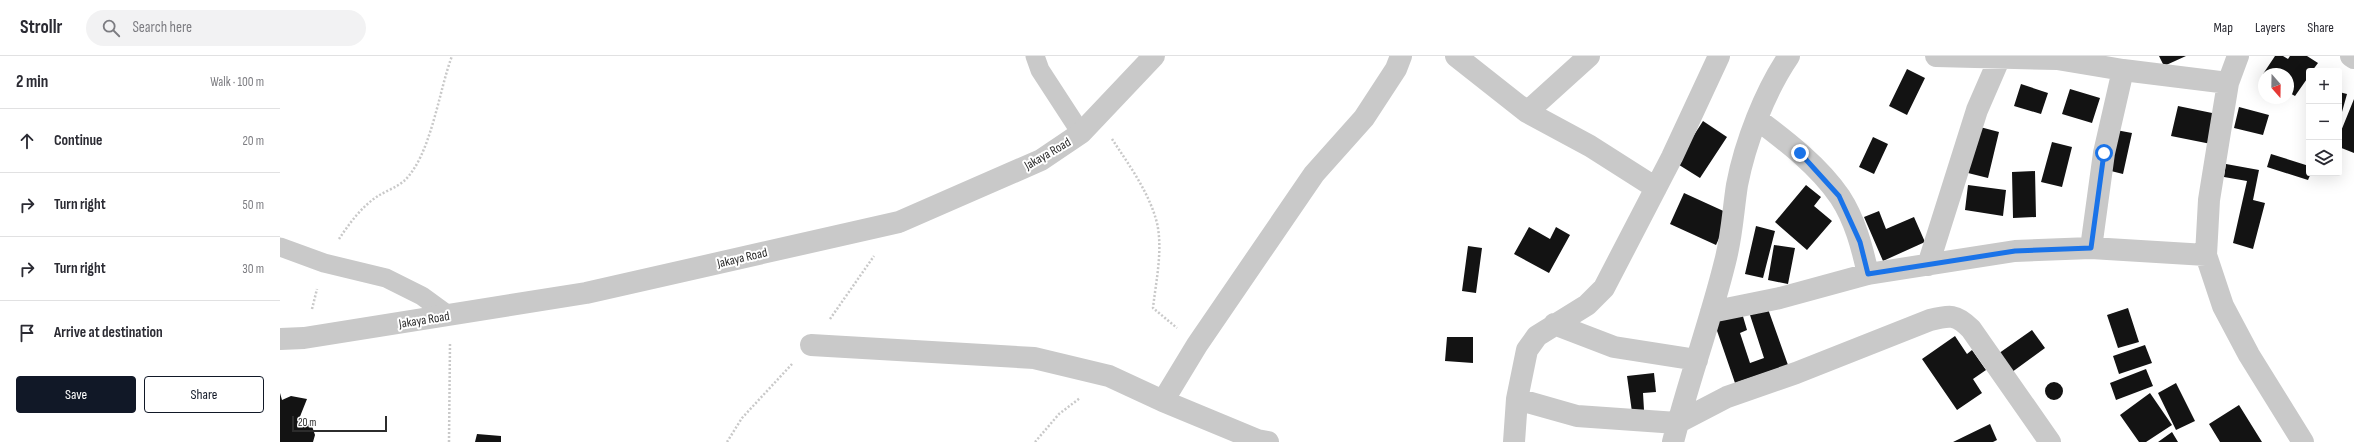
<!DOCTYPE html>
<meta charset="utf-8">
<style>
:root{--surface:#fff;--page:#f2f2f3;--text:#2b2b33;--muted:#7c7c81;--line:#e1e1e2;--accent:#111827}
body{margin:0;font-family:"Sofia Sans Condensed",sans-serif;background:var(--page);color:var(--text)}
.controls{position:absolute;right:12px;top:12px;display:grid;overflow:hidden;border-radius:4px;box-shadow:0 4px 16px #0002}
.controls button{width:36px;height:36px;display:grid;place-items:center;padding:0;border:0;border-bottom:1px solid var(--line);background:var(--surface);color:var(--text);font:20px sans-serif}
.compass{position:absolute;left:1978px;top:12px;width:36px;height:36px;border-radius:50%;background:var(--surface);box-shadow:0 4px 16px #0002;rotate:160deg}
.scale{position:absolute;left:12px;bottom:10px;width:95px;box-sizing:border-box;padding-left:4px;border:2px solid #2c2c2c;border-top:0;font-size:11px;line-height:14px;white-space:nowrap;color:#2c2c2c;-webkit-text-stroke:3px #fff;paint-order:stroke}
.stop{position:absolute;width:12px;height:12px;margin:-9px;border:3px solid #1a73e8;border-radius:50%;background:#fff}
.stop.end{background:#1a73e8;border-color:#fff;box-shadow:0 1px 4px #0008}
.list{margin:0;padding:0;list-style:none}
h2{display:flex;justify-content:space-between;align-items:center;height:52px;margin:0;padding:0 16px;font-size:17px}
h2 small{font-size:13px;font-weight:400;color:var(--muted)}
.list li{display:grid;grid-template-columns:26px 1fr auto;gap:12px;align-items:center;box-sizing:border-box;height:64px;padding:0 16px;border-top:1px solid var(--line)}
.list b{display:block;font-size:15px;white-space:nowrap}
.list em{font-size:13px;font-style:normal;color:var(--muted)}
.actions{display:flex;gap:8px;padding:12px 16px}
.actions a{flex:1;padding:9px 0;border:1px solid var(--accent);border-radius:4px;text-align:center;font-size:14px;color:var(--accent)}
.actions .main{background:var(--accent);color:#fff}
.icon{flex:none;width:22px;height:22px;fill:none;stroke:currentColor;stroke-width:2;stroke-linecap:round;stroke-linejoin:round}
.map{position:relative;flex:none;width:2074px;height:386px;overflow:hidden}
header{display:flex;align-items:center;gap:24px;box-sizing:border-box;height:56px;padding:0 20px;background:var(--surface);border-bottom:1px solid var(--line)}
header strong{font-size:19px}
nav{display:flex;gap:22px;margin-inline-start:auto;font-size:14px}
.search{width:280px;height:36px;background:var(--page);display:flex;align-items:center;gap:10px;box-sizing:border-box;padding:0 14px;border-radius:22px;color:var(--muted);font-size:15px}
main{display:flex}
aside{flex:1;background:var(--surface)}
.map>svg:first-child{display:block}
</style>
<header>
<strong>Strollr</strong>
<div class="search"><svg class="icon" aria-label="search" viewBox="0 0 24 24"><circle cx="10" cy="10" r="6"/><path d="M15 15l6 6"/></svg>Search here</div>
<nav><a>Map</a><a>Layers</a><a>Share</a></nav>
</header>
<main>
<aside>
<h2>2 min<small>Walk · 100 m</small></h2>
<ul class="list">
<li><svg class="icon" aria-label="ahead" viewBox="0 0 24 24"><path d="M12 20V5M6 11l6-6 6 6"/></svg><div><b>Continue</b></div><em>20 m</em></li>
<li><svg class="icon" aria-label="right" viewBox="0 0 24 24"><path d="M7 20v-9h11M14 6l5 5-5 5"/></svg><div><b>Turn right</b></div><em>50 m</em></li>
<li><svg class="icon" aria-label="right" viewBox="0 0 24 24"><path d="M7 20v-9h11M14 6l5 5-5 5"/></svg><div><b>Turn right</b></div><em>30 m</em></li>
<li><svg class="icon" aria-label="arrive" viewBox="0 0 24 24"><path d="M6 21V4h12l-3 4 3 4H6"/></svg><div><b>Arrive at destination</b></div></li>
</ul>
<div class="actions"><a class="main">Save</a><a>Share</a></div>
</aside>
<div class="map">
<svg width="2074" height="386" viewBox="0 0 2074 386">
<rect width="100%" height="100%" fill="#fff"/>
<path fill="#131313" d="M1879 0H1906L1884 10Z
M1995 0H2003L2008 3 2010 0H2027L2038 7 2032 15H2029V20L2015 40 2008 36V18H1983Z
M1627 13 1645 22 1627 59 1609 50Z
M1741 28 1768 37 1761 58 1734 50Z
M1790 33 1820 42 1812 67 1782 58Z
M2059 36 2067 38 2062 56 2059 55Z
M2074 43V97L2059 91V80Z
M1898 50 1937 58 1931 88 1891 80Z
M1959 51 1989 59 1983 79 1954 72Z
M1423 65 1447 81 1420 122 1396 107Z
M1700 71 1719 76 1708 122 1688 117Z
M1836 74 1852 77 1843 118 1827 114Z
M1593 81 1608 88 1594 118 1579 111Z
M1772 86 1792 91 1782 131 1761 126Z
M1991 98 2029 110 2031 117 2028 124 1987 111Z
M1946 108 1979 114 1973 144 1985 147 1973 193 1953 187 1967 125 1944 121Z
M1755 115 1756 161 1733 162 1732 116Z
M1526 129 1541 141 1534 150 1552 165 1527 194 1495 166Z
M1688 129 1726 134 1723 160 1685 154Z
M1404 137 1450 158 1436 189 1390 168Z
M1599 155 1606 173 1634 161 1645 186 1603 205 1584 161Z
M1476 170 1495 175 1483 222 1465 218Z
M1249 171 1270 183 1276 171 1290 179 1269 217 1234 198Z
M1494 189 1515 192 1508 228 1488 224Z
M1188 190 1202 192 1196 237 1182 235Z
M1848 252 1859 286 1838 292 1827 259Z
M1488 253 1508 309 1455 327 1434 266 1462 257 1467 274 1460 277 1470 307 1484 302 1470 259Z
M1752 274 1765 292 1728 319 1715 300Z
M1675 280 1687 298 1692 294 1706 314 1693 323 1702 337 1677 354 1642 303Z
M1167 281H1193V307L1165 305Z
M1865 289 1872 307 1839 318 1833 300Z
M1866 313 1873 330 1836 344 1830 327Z
M1374 317 1376 336 1363 337 1364 354 1352 356 1347 320Z
M1765 335a9 9 0 1 1 18 0a9 9 0 1 1-18 0Z
M1896 327 1915 365 1896 374 1878 337Z
M0 337 2 344 11 340 27 343 19 363 22 371 31 367 35 379 33 386H0Z
M1870 337 1892 369 1866 386H1859L1840 359Z
M1959 349 1982 386H1940L1929 368Z
M1710 368 1717 384 1713 386H1673Z
M1892 376 1898 386H1878Z
M197 378 221 380V386H195Z"/>
<g fill="none" stroke-linecap="round" stroke-linejoin="round">
<path stroke="#c9c9c9" stroke-width="2.5" stroke-dasharray="2 2" stroke-linecap="butt" d="M832 83C849 109 869 136 877 167 883 194 876 225 873 252L897 272
M59 183C69 168 82 150 98 140 106 135 117 131 124 125 151 100 159 34 172 0
M32 253 37 233
M550 263 594 200
M169 386 170 287
M447 386 462 362 512 308
M755 386 779 358 800 342"/>
<path stroke="#c9c9c9" stroke-width="19" d="M755 0 760 14 801 77
M0 191 44 207 106 222 142 240 168 259"/>
<path stroke="#c9c9c9" stroke-width="22" d="M1176 0 1247 56 1310 90 1376 132
M1656 0 1777 3 1843 14 1948 27
M1958 0 1948 27 1939 82 1929 144 1926 199 1943 250 1969 299 2023 386
M2071 0 2074 2
M1247 56 1309 0
M1477 63C1506 85 1539 110 1560 141 1575 164 1582 191 1588 218
M1811 192 1824 97 1843 14
M1648 209 1697 54 1720 1
M1431 256 1500 242 1588 218 1735 195 1811 192 1926 199
M1274 268 1334 291 1417 304
M0 283 24 282 306 237 619 166 761 104 801 77 874 0
M531 289 754 302 829 320 883 345 977 384 988 386
M1237 343 1297 360 1397 367 1447 341 1516 317 1650 264C1670 259 1676 258 1691 273L1770 386
M883 345 917 289 1034 118 1084 62 1116 13 1121 0
M1234 386 1237 343 1247 294 1257 280 1307 249 1324 232 1392 101 1439 0
M1393 386C1408 326 1430 267 1445 206 1452 180 1453 155 1457 129 1465 87 1485 35 1509 0"/>
</g>
<g fill="none" stroke-linecap="round" stroke-linejoin="round">
<path stroke="#1a73e8" stroke-width="5" d="M1520 97 1559 140 1580 186 1588 218 1735 195 1811 192 1824 97"/>
</g>
<g text-anchor="middle" stroke-width="4" stroke-linejoin="round" paint-order="stroke">
<g font-size="13" fill="#2c2c2c" stroke="#fff">
<text transform="translate(767 97) rotate(-30)" y="5">Jakaya Road</text>
<text transform="translate(462 201) rotate(-13)" y="5">Jakaya Road</text>
<text transform="translate(144 263) rotate(-9)" y="5">Jakaya Road</text>
</g>
</g>
</svg>
<div class="controls">
<button>+</button>
<button>−</button>
<button><svg class="icon" aria-label="layers" viewBox="0 0 24 24"><path d="M12 4l9 5-9 5-9-5zM3 14l9 5 9-5"/></svg></button>
</div>
<svg class="compass" viewBox="-18 -18 36 36"><path d="M0-13l5 13h-10z" fill="#e53935"/><path d="M0 13l5-13h-10z" fill="#7c7c81"/></svg>
<div class="scale">20 m</div>
<div class="stop" style="left:1824px;top:97px"></div>
<div class="stop end" style="left:1520px;top:97px"></div>
</div>
</main>
